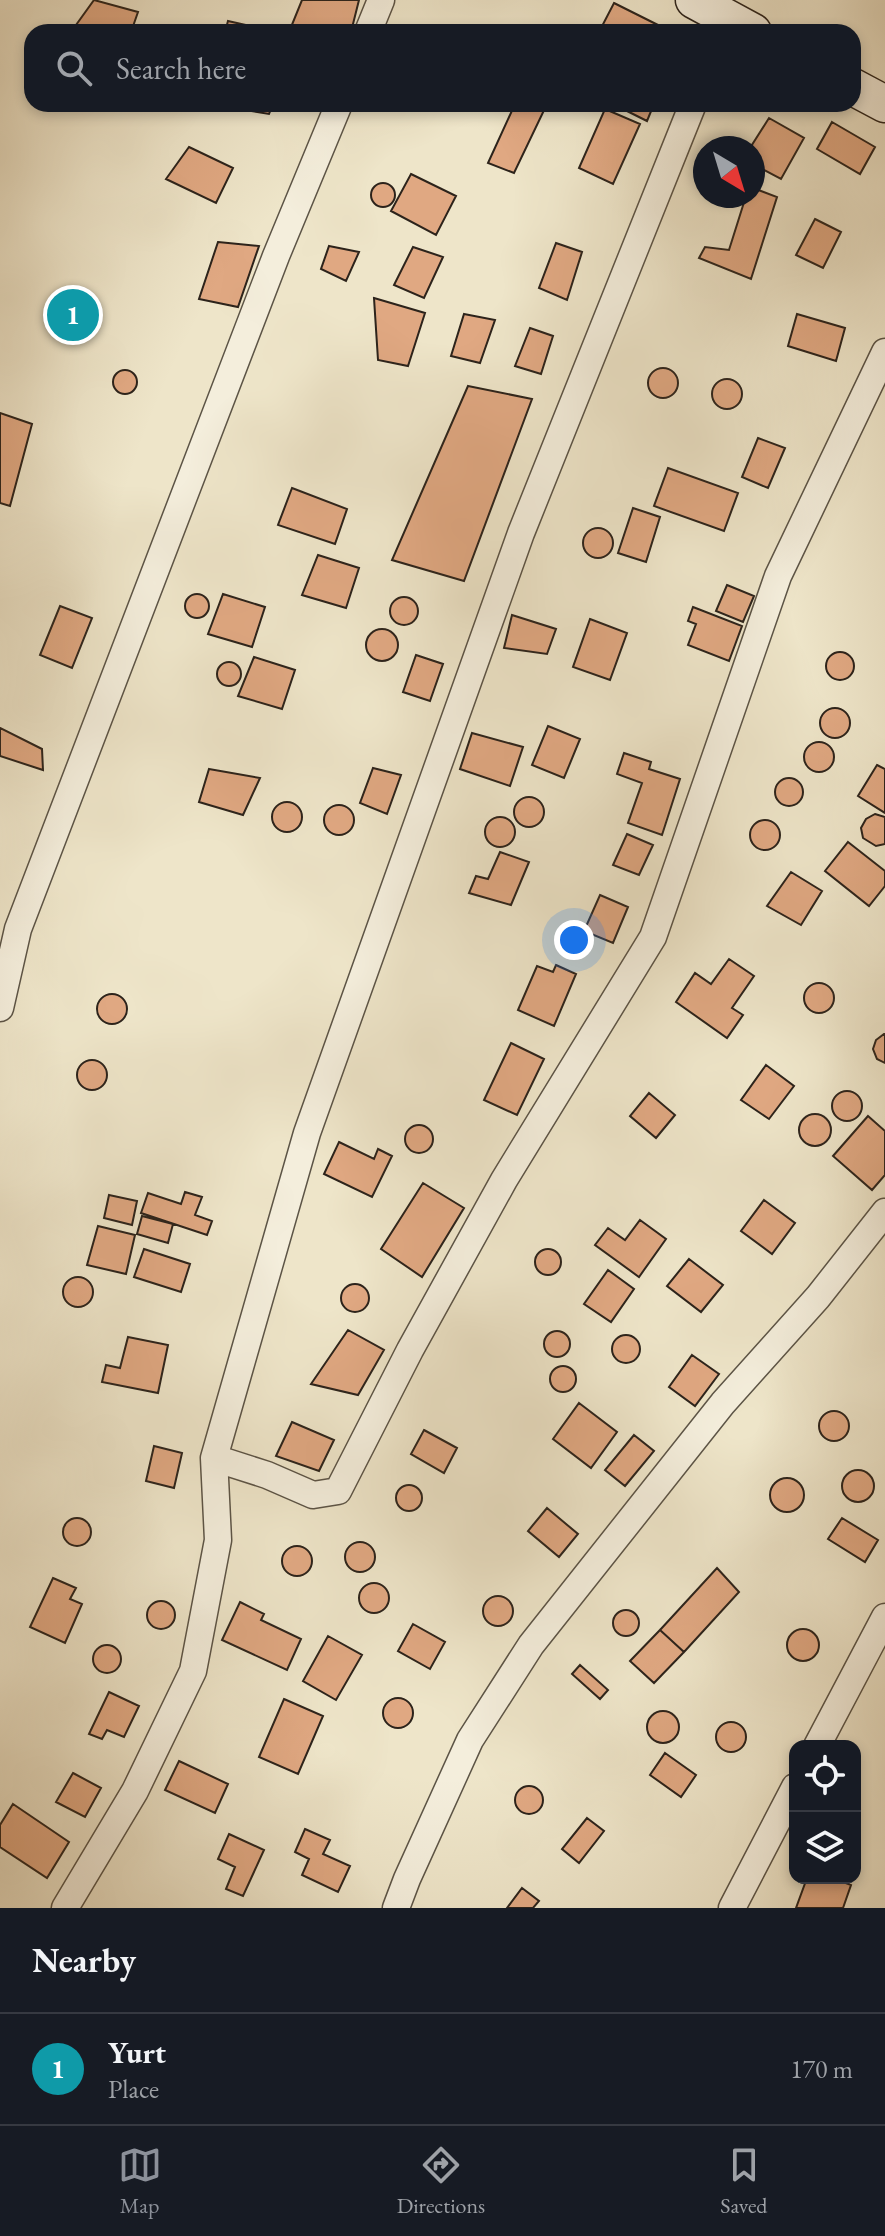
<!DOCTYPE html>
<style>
:root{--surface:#171b24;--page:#20242c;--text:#f1f3f6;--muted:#9ea1a6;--line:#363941;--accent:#8c9099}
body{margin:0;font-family:"EB Garamond",serif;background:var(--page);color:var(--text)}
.controls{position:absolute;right:24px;bottom:24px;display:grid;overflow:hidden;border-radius:16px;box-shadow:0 4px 12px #0003}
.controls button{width:72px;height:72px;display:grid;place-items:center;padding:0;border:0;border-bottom:2px solid var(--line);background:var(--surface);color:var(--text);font:40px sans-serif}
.compass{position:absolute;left:693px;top:136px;width:72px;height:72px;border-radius:50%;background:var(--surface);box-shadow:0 4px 12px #0003;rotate:142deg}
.you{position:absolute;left:574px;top:940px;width:28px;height:28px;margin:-20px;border:6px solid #fff;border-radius:50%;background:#1a73e8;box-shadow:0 0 0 12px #1a73e833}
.badge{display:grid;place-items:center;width:52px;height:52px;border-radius:50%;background:var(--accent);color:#fff;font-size:26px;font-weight:700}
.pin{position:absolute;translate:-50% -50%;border:4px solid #fff;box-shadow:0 2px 8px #0006}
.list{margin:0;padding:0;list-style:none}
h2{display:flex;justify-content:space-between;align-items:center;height:104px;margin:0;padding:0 32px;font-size:34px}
h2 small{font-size:26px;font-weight:400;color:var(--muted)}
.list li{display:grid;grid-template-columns:52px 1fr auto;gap:24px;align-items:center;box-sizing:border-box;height:112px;padding:0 32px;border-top:2px solid var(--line)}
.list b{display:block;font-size:30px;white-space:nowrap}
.list p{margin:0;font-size:26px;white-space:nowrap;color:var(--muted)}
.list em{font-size:26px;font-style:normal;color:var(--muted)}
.icon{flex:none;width:44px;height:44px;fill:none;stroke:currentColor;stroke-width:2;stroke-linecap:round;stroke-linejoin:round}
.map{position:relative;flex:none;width:885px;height:1908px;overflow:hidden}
.search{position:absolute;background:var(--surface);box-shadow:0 4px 12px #0003;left:24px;right:24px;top:24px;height:88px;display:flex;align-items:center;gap:20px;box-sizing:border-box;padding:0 28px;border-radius:24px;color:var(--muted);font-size:30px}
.sheet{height:216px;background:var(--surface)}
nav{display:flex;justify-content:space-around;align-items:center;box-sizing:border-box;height:112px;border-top:2px solid var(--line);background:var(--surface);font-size:22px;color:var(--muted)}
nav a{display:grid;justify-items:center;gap:4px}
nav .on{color:var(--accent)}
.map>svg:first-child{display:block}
</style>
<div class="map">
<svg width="885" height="1908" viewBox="0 0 885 1908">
<rect width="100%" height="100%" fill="#eee5c9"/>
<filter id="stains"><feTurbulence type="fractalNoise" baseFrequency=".0025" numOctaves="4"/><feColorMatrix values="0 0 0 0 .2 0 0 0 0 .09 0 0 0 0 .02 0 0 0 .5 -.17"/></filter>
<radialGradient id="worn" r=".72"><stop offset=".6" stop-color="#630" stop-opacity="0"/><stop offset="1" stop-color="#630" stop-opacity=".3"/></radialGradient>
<path fill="#e0a882" stroke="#2c231b" stroke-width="2" d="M94 0 138 12 131 32H71Z
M302 0H359L351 32H289Z
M614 3 672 32H599Z
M228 21 272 31 225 32Z
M248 104H273L269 114 245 110Z
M515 104H547L514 173 488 163Z
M613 104H654L647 121Z
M605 109 640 124 613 184 579 168Z
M769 118 804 138 781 179 753 164V148H750Z
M832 122 875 147 860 174 817 149Z
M189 147 233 168 216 203 166 179Z
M411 174 456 196 436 235 391 211Z
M371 195a12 12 0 1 1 24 0a12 12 0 1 1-24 0Z
M753 188 777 197 751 279 699 258 705 247 729 250 746 196H753Z
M717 196H743L739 203 732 207 723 205Z
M815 219 841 232 823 268 796 255Z
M218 242 259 246 238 307 199 299Z
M556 243 582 252 567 300 539 288Z
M329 246 359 252 346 281 321 269Z
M413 247 443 257 424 298 394 285Z
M374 298 425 313 408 366 378 360Z
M61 315a12 12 0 1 1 24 0a12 12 0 1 1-24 0Z
M464 314 495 320 480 363 451 356Z
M797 314 845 328 836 361 788 346Z
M530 328 553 336 541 374 515 366Z
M648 383a15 15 0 1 1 30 0a15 15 0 1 1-30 0Z
M113 382a12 12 0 1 1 24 0a12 12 0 1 1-24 0Z
M712 394a15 15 0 1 1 30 0a15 15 0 1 1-30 0Z
M468 386 532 399 464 581 392 560Z
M0 413 32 424 10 506 0 503Z
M758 438 785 448 768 488 742 477Z
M668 468 738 493 724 531 654 506Z
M292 488 347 509 335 544 278 525Z
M633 508 660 517 646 562 618 553Z
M583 543a15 15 0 1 1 30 0a15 15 0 1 1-30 0Z
M318 555 359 568 346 608 302 595Z
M727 585 754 596 743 622 716 611Z
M223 594 265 607 252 647 208 634Z
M185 606a12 12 0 1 1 24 0a12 12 0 1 1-24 0Z
M390 611a14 14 0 1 1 28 0a14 14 0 1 1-28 0Z
M60 606 92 618 72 668 40 655Z
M693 607 742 626 729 661 688 645 696 624 688 621Z
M512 615 556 629 547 654 504 648Z
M590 619 627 633 610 680 573 667Z
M366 645a16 16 0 1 1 32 0a16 16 0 1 1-32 0Z
M826 666a14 14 0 1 1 28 0a14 14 0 1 1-28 0Z
M416 655 443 664 430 701 403 692Z
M254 657 295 670 282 709 238 696Z
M217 674a12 12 0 1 1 24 0a12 12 0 1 1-24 0Z
M820 723a15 15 0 1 1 30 0a15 15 0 1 1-30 0Z
M548 726 580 739 564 778 532 765Z
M0 728 42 749 43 770 0 756Z
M472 733 523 747 510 786 460 769Z
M804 757a15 15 0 1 1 30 0a15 15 0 1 1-30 0Z
M624 753 651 762 649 769 680 779 662 835 628 823 642 783 617 774Z
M877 765 885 769V813L858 796Z
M373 768 401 775 387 814 360 803Z
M209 769 260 778 243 815 199 802Z
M775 792a14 14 0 1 1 28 0a14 14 0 1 1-28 0Z
M514 812a15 15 0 1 1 30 0a15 15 0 1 1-30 0Z
M272 817a15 15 0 1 1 30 0a15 15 0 1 1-30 0Z
M324 820a15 15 0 1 1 30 0a15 15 0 1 1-30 0Z
M875 814 885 817V844L876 846 863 838 861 828 866 819Z
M485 832a15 15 0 1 1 30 0a15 15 0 1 1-30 0Z
M750 835a15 15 0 1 1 30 0a15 15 0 1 1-30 0Z
M627 834 653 845 639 875 613 865Z
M848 842 885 871V886L869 906 825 871Z
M500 852 529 862 511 905 469 893 476 876 488 879Z
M791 872 822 891 801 925 767 906Z
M600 895 628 907 613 943 584 931Z
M729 959 754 976 732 1008 743 1015 727 1038 676 1002 695 973 711 984Z
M556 965 576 974 554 1026 518 1010 537 966 553 972Z
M804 998a15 15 0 1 1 30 0a15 15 0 1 1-30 0Z
M97 1009a15 15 0 1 1 30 0a15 15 0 1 1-30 0Z
M884 1034H885V1063L877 1059 873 1049 876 1040Z
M511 1043 544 1059 517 1115 484 1100Z
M77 1075a15 15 0 1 1 30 0a15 15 0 1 1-30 0Z
M766 1065 794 1086 769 1119 741 1100Z
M832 1106a15 15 0 1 1 30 0a15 15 0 1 1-30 0Z
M649 1093 675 1115 656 1138 630 1116Z
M799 1130a16 16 0 1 1 32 0a16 16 0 1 1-32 0Z
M868 1116 885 1131V1175L872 1190 833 1156Z
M405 1139a14 14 0 1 1 28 0a14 14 0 1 1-28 0Z
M339 1142 374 1159 378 1149 392 1156 372 1197 324 1174Z
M423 1183 464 1208 422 1277 381 1249Z
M185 1192 202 1197 195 1215 212 1221 207 1235 141 1213 148 1193 181 1204Z
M109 1195 137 1201 132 1225 104 1218Z
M764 1200 795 1223 772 1254 741 1231Z
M142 1216 173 1224 168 1243 137 1234Z
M640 1220 666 1239 639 1277 595 1245 608 1228 625 1240Z
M98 1226 135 1235 126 1274 87 1265Z
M144 1249 190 1264 181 1292 134 1277Z
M535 1262a13 13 0 1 1 26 0a13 13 0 1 1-26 0Z
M689 1259 723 1285 701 1312 667 1286Z
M608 1270 634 1289 611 1322 584 1304Z
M63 1292a15 15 0 1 1 30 0a15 15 0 1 1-30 0Z
M341 1298a14 14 0 1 1 28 0a14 14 0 1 1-28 0Z
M348 1330 384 1350 358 1395 311 1384Z
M544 1344a13 13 0 1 1 26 0a13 13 0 1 1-26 0Z
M612 1349a14 14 0 1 1 28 0a14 14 0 1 1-28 0Z
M128 1337 168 1345 158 1393 102 1382 106 1365 120 1368Z
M692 1355 719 1374 695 1406 669 1387Z
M550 1379a13 13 0 1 1 26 0a13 13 0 1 1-26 0Z
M579 1403 617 1432 591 1468 553 1439Z
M819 1426a15 15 0 1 1 30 0a15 15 0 1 1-30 0Z
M292 1422 334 1440 319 1471 276 1456Z
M424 1430 457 1448 444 1473 411 1454Z
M634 1435 654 1451 625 1486 605 1470Z
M154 1446 182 1453 174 1488 146 1481Z
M842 1486a16 16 0 1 1 32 0a16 16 0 1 1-32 0Z
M770 1495a17 17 0 1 1 34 0a17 17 0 1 1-34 0Z
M396 1498a13 13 0 1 1 26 0a13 13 0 1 1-26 0Z
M547 1508 578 1534 559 1557 528 1531Z
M63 1532a14 14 0 1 1 28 0a14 14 0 1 1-28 0Z
M842 1518 878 1540 865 1562 828 1539Z
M345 1557a15 15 0 1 1 30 0a15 15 0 1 1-30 0Z
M282 1561a15 15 0 1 1 30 0a15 15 0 1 1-30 0Z
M717 1568 739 1592 684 1652 660 1630Z
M53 1578 76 1588 70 1599 82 1604 65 1643 30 1627Z
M359 1598a15 15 0 1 1 30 0a15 15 0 1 1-30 0Z
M483 1611a15 15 0 1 1 30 0a15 15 0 1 1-30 0Z
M147 1615a14 14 0 1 1 28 0a14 14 0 1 1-28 0Z
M240 1602 264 1614 261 1620 301 1639 287 1670 222 1640Z
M613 1623a13 13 0 1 1 26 0a13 13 0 1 1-26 0Z
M413 1624 445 1642 430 1669 398 1651Z
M787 1645a16 16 0 1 1 32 0a16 16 0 1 1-32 0Z
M660 1630 684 1652 654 1683 630 1661Z
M328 1636 362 1655 336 1700 303 1681Z
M93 1659a14 14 0 1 1 28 0a14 14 0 1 1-28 0Z
M580 1665 608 1690 600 1699 572 1674Z
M109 1692 139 1706 124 1737 107 1730 102 1739 89 1734Z
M383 1713a15 15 0 1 1 30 0a15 15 0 1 1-30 0Z
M284 1699 323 1716 298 1774 259 1757Z
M647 1727a16 16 0 1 1 32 0a16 16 0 1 1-32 0Z
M716 1737a15 15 0 1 1 30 0a15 15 0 1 1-30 0Z
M665 1753 696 1775 681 1797 650 1775Z
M179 1761 228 1784 215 1813 165 1790Z
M73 1773 101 1788 85 1817 56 1802Z
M515 1800a14 14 0 1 1 28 0a14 14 0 1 1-28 0Z
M13 1804 69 1842 47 1878 0 1847V1825Z
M587 1818 604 1831 579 1863 562 1849Z
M305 1829 330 1840 323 1854 350 1866 338 1892 302 1875 309 1859 295 1852Z
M229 1834 264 1850 243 1896 226 1889 235 1867 218 1859Z
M807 1878H833L851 1885 843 1908H796Z
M522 1888 539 1901 533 1908H507Z"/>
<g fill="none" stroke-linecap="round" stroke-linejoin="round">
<defs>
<path id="street" d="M368 32 381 0
M0 1008 18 929 276 256 339 104
M214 1458 267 1475 313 1495 338 1491 410 1350 504 1180 653 937 778 576 885 352
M817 1746 885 1617
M65 1908 135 1791 193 1671 218 1540 214 1458 307 1133 521 533 693 104
M396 1908 407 1879 470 1740 531 1645 723 1403 818 1297 885 1212
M732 1908 795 1787"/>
<path id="secondary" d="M694 0 753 32
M853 87 885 104"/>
</defs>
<use href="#street" stroke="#5c5446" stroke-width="29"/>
<use href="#secondary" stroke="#2c231b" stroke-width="39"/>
<use href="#street" stroke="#f4eedc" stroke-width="26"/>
<use href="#secondary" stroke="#f4eedc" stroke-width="36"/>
</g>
<rect width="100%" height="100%" filter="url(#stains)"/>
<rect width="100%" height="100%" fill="url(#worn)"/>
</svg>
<div class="controls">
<button><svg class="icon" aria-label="locate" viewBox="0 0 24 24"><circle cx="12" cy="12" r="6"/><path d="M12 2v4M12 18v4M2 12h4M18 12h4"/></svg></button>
<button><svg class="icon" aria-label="layers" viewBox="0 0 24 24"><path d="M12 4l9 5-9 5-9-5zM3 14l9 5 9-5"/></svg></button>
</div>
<svg class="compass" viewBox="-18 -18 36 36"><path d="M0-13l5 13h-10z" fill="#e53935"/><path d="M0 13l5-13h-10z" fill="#9ea1a6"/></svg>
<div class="you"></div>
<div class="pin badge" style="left:73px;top:315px;background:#0f9aa8">1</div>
<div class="search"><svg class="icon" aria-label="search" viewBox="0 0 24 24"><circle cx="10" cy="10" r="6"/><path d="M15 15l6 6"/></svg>Search here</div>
</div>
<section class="sheet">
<h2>Nearby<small></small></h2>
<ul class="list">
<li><span class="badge" style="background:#0f9aa8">1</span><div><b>Yurt</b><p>Place</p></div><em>170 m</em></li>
</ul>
</section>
<nav>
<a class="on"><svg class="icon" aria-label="map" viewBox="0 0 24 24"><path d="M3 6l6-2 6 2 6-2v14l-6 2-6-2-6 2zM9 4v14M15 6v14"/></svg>Map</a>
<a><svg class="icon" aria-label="directions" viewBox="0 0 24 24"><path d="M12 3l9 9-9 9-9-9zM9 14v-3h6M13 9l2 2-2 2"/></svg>Directions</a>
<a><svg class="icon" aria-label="saved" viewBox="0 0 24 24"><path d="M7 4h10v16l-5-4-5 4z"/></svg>Saved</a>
</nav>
